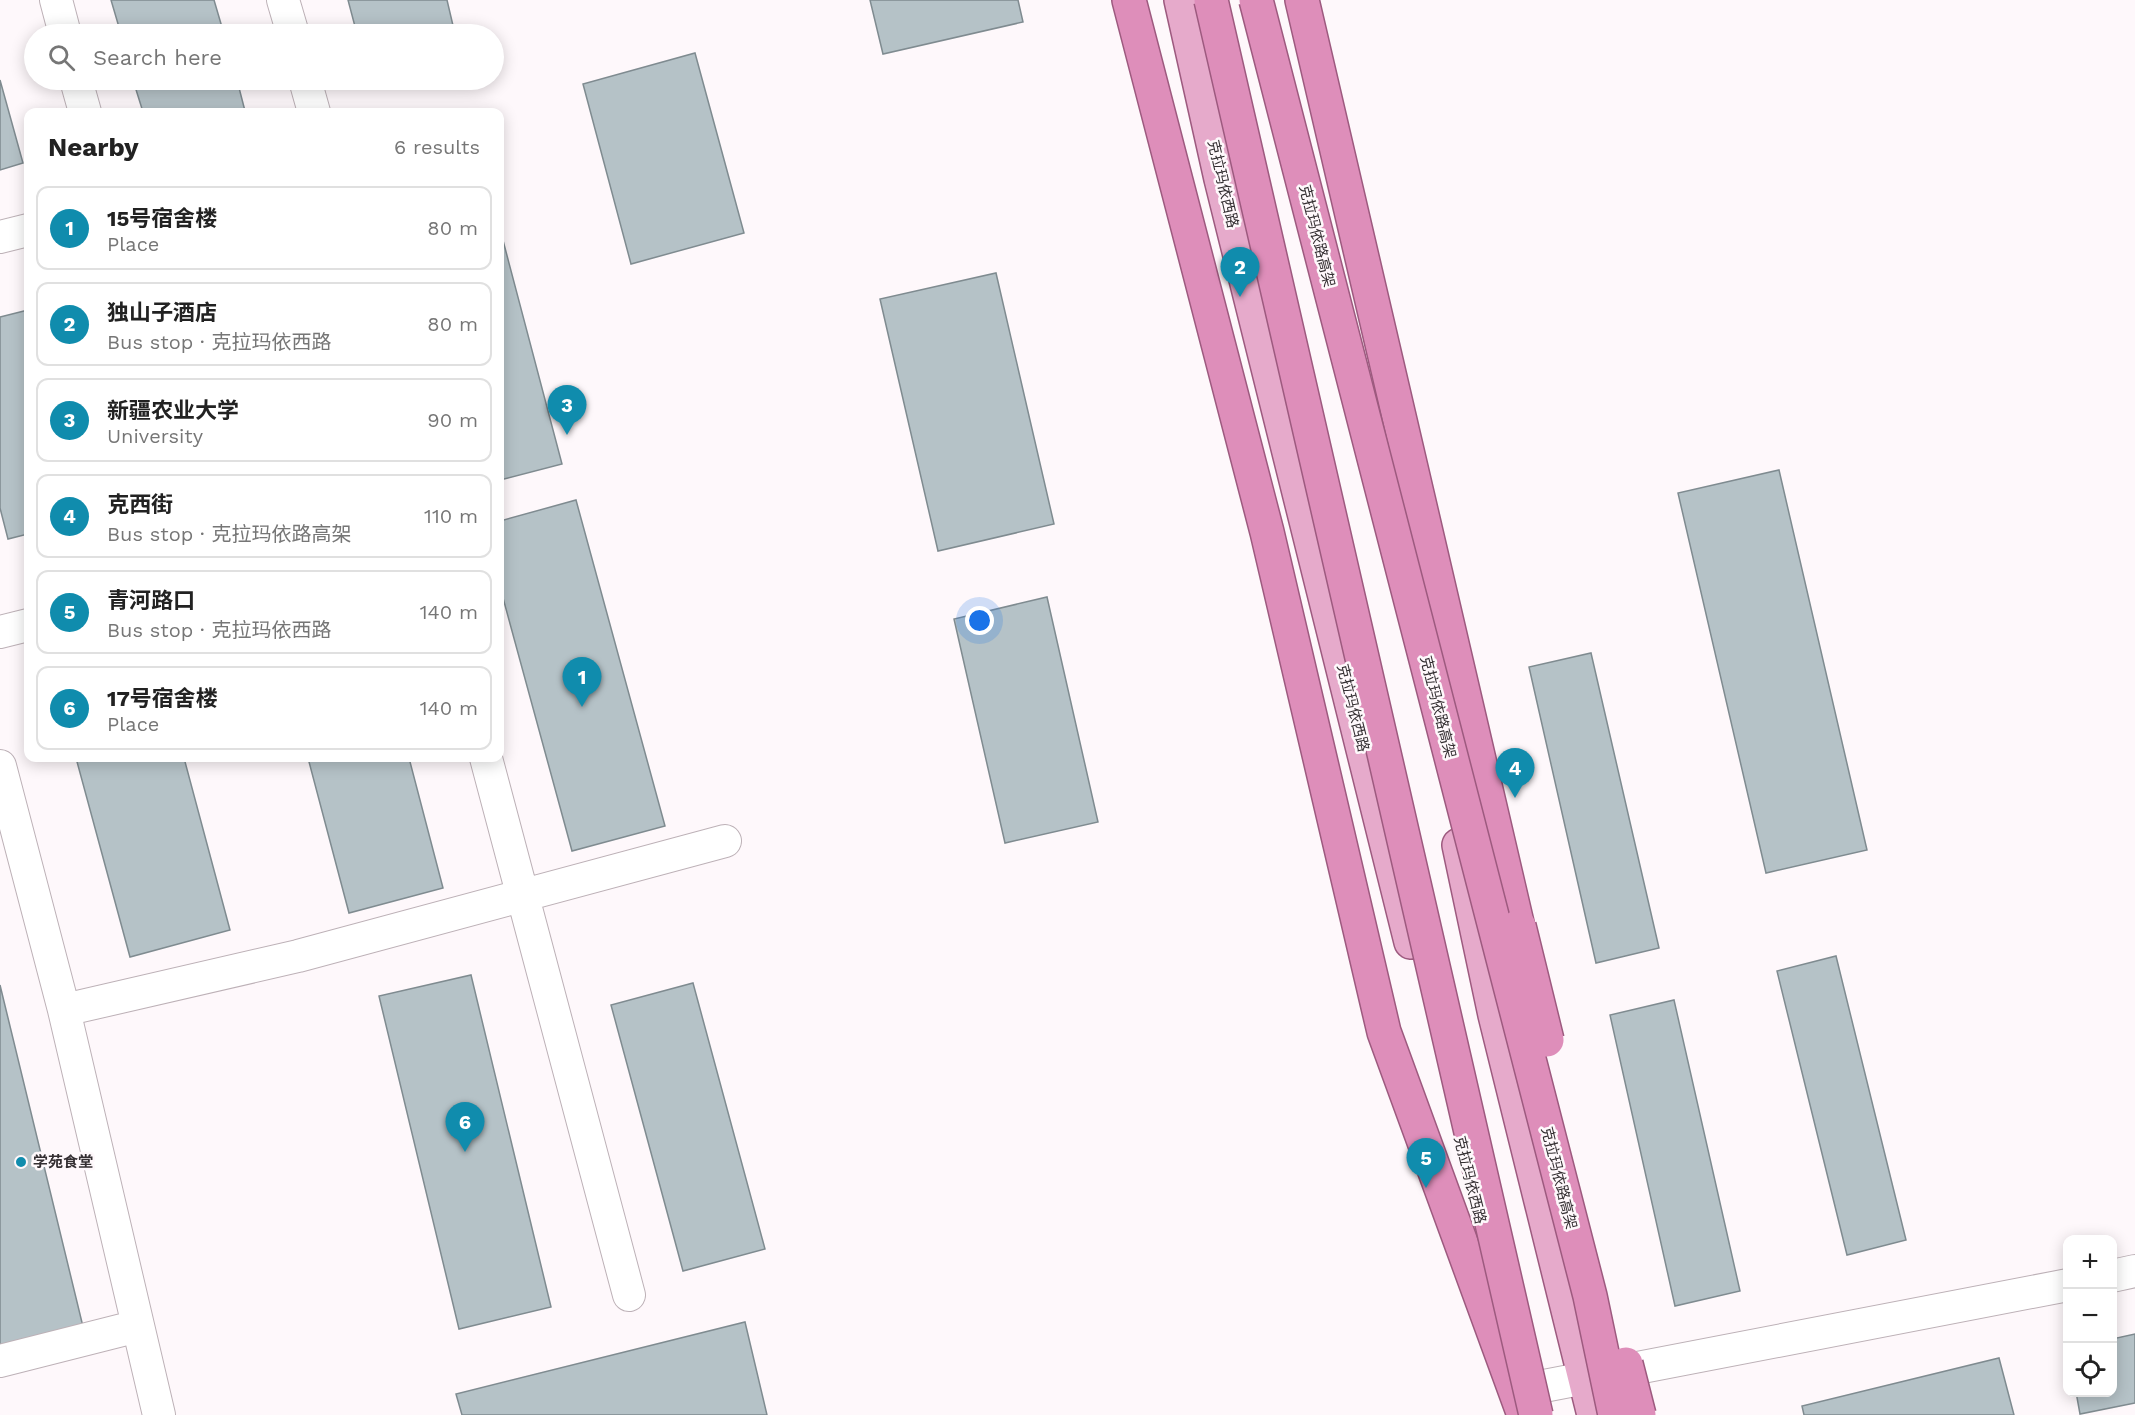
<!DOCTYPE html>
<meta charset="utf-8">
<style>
:root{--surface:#fff;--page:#f2f2f2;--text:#222;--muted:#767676;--line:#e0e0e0;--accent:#108cad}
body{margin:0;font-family:"Work Sans","Noto Sans SC",sans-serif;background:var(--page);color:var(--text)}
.controls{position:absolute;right:18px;bottom:18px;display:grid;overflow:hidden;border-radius:12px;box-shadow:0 3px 15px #0003}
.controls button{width:54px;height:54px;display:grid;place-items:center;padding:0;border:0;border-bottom:2px solid var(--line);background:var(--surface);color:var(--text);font:30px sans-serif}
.you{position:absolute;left:980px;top:621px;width:21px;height:21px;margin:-15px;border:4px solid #fff;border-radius:50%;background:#1a73e8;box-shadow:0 0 0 9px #1a73e833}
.badge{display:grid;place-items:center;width:39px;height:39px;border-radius:50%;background:var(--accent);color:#fff;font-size:20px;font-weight:700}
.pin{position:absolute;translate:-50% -50px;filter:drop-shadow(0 2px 3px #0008)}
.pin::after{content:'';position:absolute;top:32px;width:21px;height:18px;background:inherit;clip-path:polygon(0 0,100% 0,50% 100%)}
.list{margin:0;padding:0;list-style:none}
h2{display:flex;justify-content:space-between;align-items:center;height:78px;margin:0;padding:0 24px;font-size:26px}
h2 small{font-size:20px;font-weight:400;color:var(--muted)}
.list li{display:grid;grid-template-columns:39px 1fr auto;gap:18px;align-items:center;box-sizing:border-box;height:84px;margin:0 12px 12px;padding:0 12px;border:2px solid var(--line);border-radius:12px}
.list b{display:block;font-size:22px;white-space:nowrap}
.list p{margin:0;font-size:20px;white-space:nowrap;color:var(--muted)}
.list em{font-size:20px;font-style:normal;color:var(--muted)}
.icon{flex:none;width:33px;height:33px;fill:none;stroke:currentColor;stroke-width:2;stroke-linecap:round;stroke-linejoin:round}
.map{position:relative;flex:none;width:2135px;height:1415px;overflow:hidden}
.search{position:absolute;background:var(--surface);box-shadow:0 3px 15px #0003;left:24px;top:24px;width:480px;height:66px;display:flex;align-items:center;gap:15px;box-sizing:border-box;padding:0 21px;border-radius:33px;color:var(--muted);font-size:22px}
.panel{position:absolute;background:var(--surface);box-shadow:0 3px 15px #0003;left:24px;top:108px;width:480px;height:654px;border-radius:12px}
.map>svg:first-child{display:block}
</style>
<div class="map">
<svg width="2135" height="1415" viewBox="0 0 2135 1415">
<rect width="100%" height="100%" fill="#fef8fb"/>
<path fill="#b5c2c7" stroke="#7f8b90" stroke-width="1.5" d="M111 0H214L224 34H121Z
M348 0H447L455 34H357Z
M870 0H1018L1023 22 883 54Z
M695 53 744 233 631 264 583 84Z
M0 80 23 163 0 170Z
M133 80H237L245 111 239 112H143Z
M500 229 562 464 500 480Z
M996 273 1054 524 938 551 880 299Z
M28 310V534L8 539 0 508V317Z
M1779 470 1867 850 1766 873 1678 493Z
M576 500 665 826 572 851 500 587V521Z
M1047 597 1098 822 1005 843 954 619Z
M1591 653 1659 948 1596 963 1529 667Z
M76 758H184L230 930 130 957Z
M308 758H409L443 888 349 913Z
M1836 956 1906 1240 1847 1255 1777 971Z
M471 975 551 1307 459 1329 379 996Z
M693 983 765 1249 683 1271 611 1005Z
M0 985 86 1339 0 1360Z
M1674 1000 1740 1291 1675 1306 1610 1015Z
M745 1322 767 1415H462L456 1394Z
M2135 1334V1403L2080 1414 2076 1392H2112V1339Z
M1999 1358 2014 1415H1804L1802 1406Z"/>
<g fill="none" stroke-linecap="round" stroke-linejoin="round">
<defs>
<path id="minor" d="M56 0 65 34
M283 0 293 34
M76 80 85 112
M305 80 314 112
M0 237 28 230
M0 632 28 625
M486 758 629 1295
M0 766 64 1010 159 1415
M64 1010 298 956 725 841
M2112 1276 2135 1271
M0 1361 138 1326
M1523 1390 2068 1285"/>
<path id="primary" d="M1181 0 1221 179 1411 942
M1459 845 1495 1015 1594 1415"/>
<path id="trunk" d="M1129 0 1267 532 1384 1032 1524 1415
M1302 0 1524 953"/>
</defs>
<use href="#minor" stroke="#bdb1b7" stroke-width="34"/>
<use href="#primary" stroke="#9d5a7f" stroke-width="36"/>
<use href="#trunk" stroke="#9d5a7f" stroke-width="36"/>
<use href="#minor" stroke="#fff" stroke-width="32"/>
<use href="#primary" stroke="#e6aacb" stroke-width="33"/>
<use href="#trunk" stroke="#de8eba" stroke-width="33"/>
<defs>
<path id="trunk-bridge" d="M1211 0 1536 1415
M1256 0 1590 1296 1615 1415
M1519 926 1547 1040
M1626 1364 1639 1415"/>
</defs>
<use href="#trunk-bridge" stroke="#9d5a7f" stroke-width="36" stroke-linecap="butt"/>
<use href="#trunk-bridge" stroke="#de8eba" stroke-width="33"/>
</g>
<circle fill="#108cad" stroke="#fef8fb" stroke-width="2" cx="21" cy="1162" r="6"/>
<g text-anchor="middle" stroke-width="5" stroke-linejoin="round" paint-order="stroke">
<g font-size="15" fill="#342f32" stroke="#fef8fb">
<text transform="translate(1223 184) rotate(77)" y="5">克拉玛依西路</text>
<text transform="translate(1317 236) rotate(76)" y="5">克拉玛依路高架</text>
<text transform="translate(1438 707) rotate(76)" y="5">克拉玛依路高架</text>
<text transform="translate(1353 708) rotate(76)" y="5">克拉玛依西路</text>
<text transform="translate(1559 1178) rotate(76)" y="5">克拉玛依路高架</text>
<text transform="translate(1470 1180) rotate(76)" y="5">克拉玛依西路</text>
</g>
<g font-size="15" font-weight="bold" fill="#342f32" stroke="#fef8fb" text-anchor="start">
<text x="33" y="1167">学苑食堂</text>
</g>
</g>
</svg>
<div class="controls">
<button>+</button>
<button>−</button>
<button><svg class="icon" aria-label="locate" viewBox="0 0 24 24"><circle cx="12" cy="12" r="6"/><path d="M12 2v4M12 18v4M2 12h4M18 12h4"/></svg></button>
</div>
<div class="you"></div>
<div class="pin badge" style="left:582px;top:707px">1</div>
<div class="pin badge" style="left:1240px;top:297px">2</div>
<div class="pin badge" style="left:567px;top:435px">3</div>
<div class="pin badge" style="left:1515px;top:798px">4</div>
<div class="pin badge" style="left:1426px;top:1188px">5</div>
<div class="pin badge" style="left:465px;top:1152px">6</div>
<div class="search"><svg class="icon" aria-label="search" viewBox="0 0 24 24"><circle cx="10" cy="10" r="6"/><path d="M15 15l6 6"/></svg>Search here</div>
<section class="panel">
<h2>Nearby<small>6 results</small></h2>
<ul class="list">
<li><span class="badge">1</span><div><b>15号宿舍楼</b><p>Place</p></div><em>80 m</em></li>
<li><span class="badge">2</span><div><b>独山子酒店</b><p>Bus stop · 克拉玛依西路</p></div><em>80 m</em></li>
<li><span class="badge">3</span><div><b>新疆农业大学</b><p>University</p></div><em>90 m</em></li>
<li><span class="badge">4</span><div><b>克西街</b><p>Bus stop · 克拉玛依路高架</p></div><em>110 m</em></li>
<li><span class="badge">5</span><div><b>青河路口</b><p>Bus stop · 克拉玛依西路</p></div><em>140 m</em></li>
<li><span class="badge">6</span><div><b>17号宿舍楼</b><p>Place</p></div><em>140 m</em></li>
</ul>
</section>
</div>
